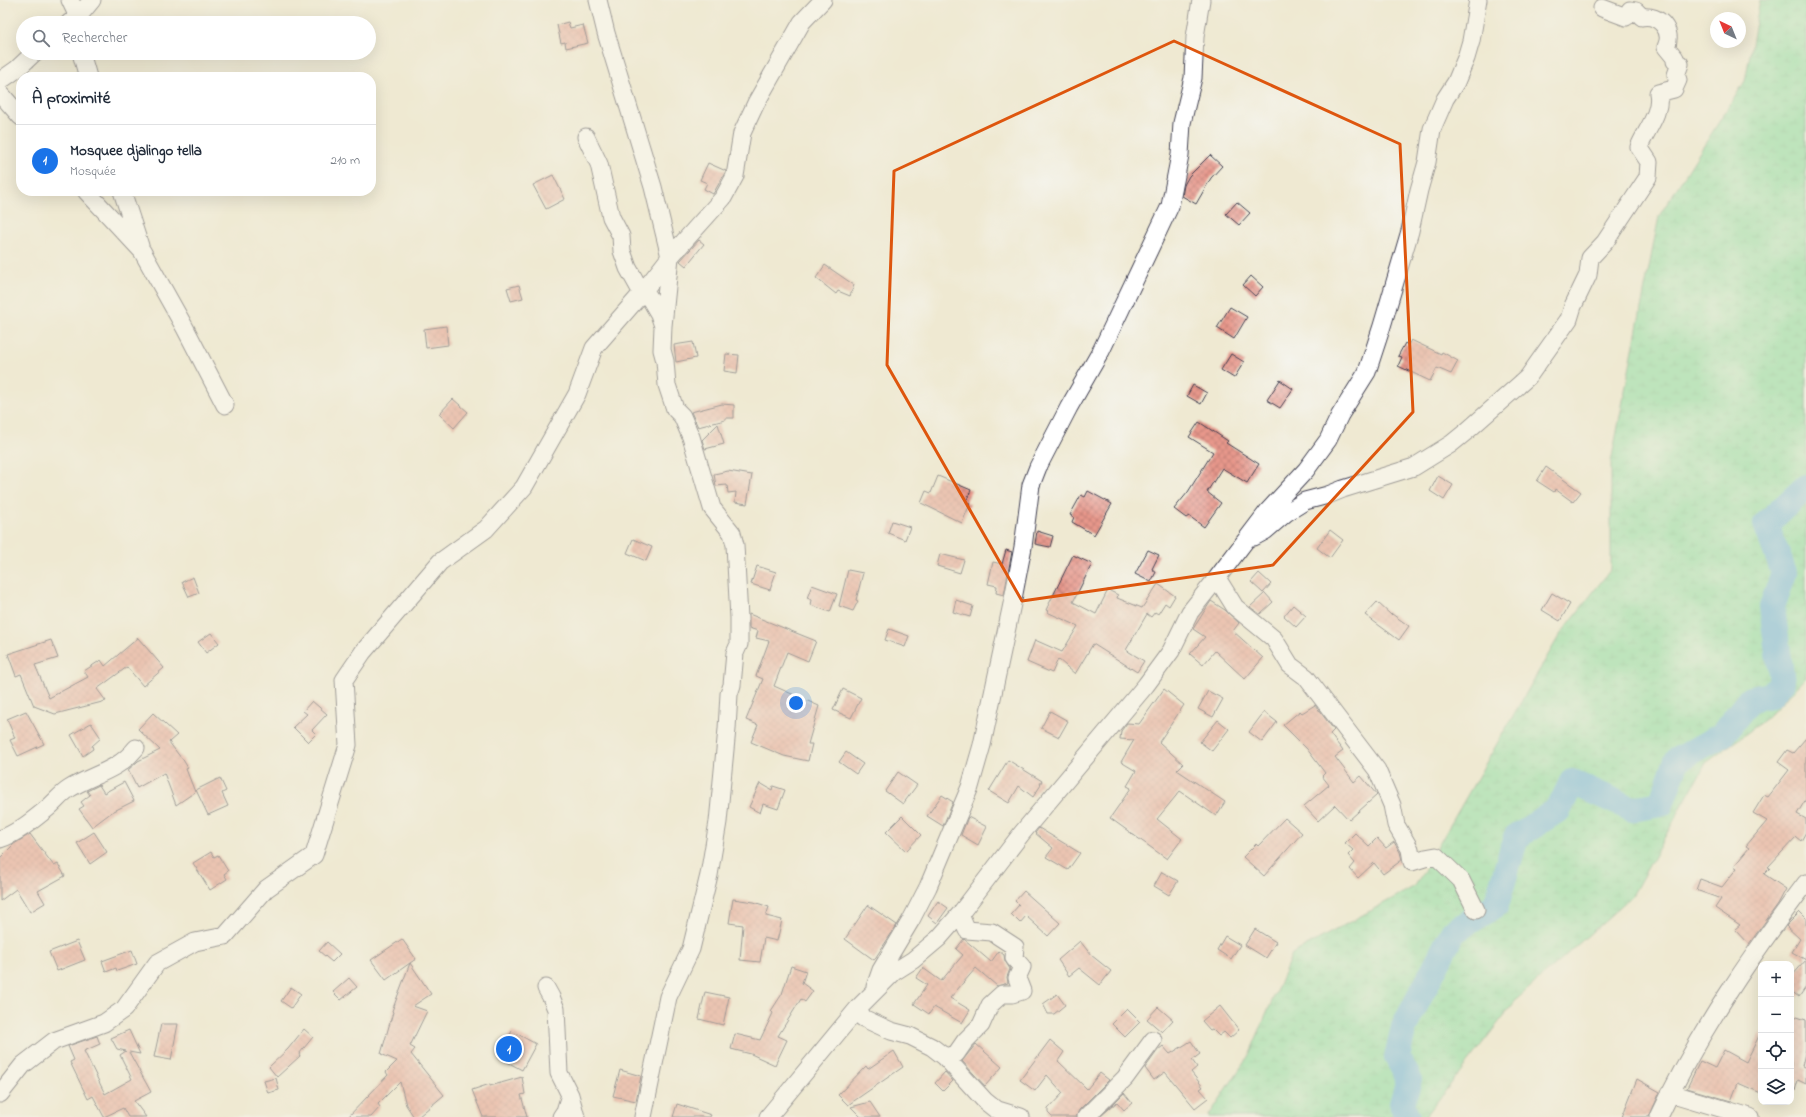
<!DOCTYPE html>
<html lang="fr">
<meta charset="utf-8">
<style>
:root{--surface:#fff;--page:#f2f2f3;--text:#1f2937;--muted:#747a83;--line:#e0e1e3;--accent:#1a73e8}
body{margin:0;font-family:"Indie Flower",sans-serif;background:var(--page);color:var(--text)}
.controls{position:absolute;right:12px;bottom:12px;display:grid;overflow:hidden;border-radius:8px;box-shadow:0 4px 16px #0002}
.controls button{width:36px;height:36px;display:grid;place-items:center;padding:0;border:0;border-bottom:1px solid var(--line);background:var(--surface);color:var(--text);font:20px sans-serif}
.compass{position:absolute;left:1710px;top:12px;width:36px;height:36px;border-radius:50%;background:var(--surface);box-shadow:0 4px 16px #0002;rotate:317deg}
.you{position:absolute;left:796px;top:703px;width:14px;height:14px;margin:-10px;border:3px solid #fff;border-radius:50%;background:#1a73e8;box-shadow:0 0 0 6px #1a73e833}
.badge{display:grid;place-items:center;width:26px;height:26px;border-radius:50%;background:var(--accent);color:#fff;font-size:13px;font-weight:700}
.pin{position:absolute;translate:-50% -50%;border:2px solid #fff;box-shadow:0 1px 4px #0006}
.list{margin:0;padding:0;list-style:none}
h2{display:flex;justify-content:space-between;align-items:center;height:52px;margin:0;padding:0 16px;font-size:17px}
h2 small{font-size:13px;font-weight:400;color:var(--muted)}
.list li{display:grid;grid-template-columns:26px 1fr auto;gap:12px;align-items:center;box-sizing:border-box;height:72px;padding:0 16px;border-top:1px solid var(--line)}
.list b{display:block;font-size:15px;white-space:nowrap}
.list p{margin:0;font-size:13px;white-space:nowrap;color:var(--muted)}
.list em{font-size:13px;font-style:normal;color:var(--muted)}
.icon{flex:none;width:22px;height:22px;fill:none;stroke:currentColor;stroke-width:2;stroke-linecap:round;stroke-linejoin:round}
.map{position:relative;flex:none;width:1806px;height:1117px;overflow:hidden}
.search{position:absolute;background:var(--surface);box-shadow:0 4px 16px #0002;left:16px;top:16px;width:360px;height:44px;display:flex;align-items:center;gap:10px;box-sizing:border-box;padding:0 14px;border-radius:22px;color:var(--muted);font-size:15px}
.panel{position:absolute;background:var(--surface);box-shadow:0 4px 16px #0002;left:16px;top:72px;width:360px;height:124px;border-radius:16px}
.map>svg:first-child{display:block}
</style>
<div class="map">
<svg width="1806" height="1117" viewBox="0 0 1806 1117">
<defs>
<pattern id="wetland-marsh" width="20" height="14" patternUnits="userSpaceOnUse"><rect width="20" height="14" fill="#84dda2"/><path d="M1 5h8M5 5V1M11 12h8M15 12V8" fill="none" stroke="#72bd8c"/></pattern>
<pattern id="building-cross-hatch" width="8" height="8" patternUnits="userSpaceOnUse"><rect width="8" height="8" fill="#e7978b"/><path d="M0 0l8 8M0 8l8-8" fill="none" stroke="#bb7b73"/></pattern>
</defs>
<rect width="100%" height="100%" fill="#f6f6f2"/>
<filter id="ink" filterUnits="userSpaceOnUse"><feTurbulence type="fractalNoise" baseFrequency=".025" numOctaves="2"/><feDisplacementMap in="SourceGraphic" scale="8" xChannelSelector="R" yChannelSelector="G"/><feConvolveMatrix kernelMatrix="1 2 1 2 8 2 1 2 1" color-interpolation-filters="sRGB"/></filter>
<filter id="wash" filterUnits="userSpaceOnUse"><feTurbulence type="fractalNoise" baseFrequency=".012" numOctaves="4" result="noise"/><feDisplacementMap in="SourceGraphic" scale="16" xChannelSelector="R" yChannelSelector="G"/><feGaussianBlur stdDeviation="0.9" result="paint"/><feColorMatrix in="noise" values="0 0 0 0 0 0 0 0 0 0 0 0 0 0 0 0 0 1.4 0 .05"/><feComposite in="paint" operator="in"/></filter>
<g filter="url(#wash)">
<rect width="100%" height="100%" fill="#efe9d2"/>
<path fill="url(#wetland-marsh)" stroke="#53806e" d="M1760 0H1806V678L1766 719 1706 763 1632 896 1517 999 1425 1117H1208L1249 1055 1292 954 1415 886 1559 636 1611 569V462L1659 216 1745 81Z"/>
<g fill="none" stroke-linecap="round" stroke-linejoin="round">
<path stroke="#66b2df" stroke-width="26" d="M1407 1117 1402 1104 1409 1079 1397 1057 1404 1027 1453 932 1496 905 1516 837 1559 809 1572 782 1632 809 1661 804 1677 760 1722 735 1750 699 1771 695 1782 682 1772 607 1784 573 1766 524 1806 487"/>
</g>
<g id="blocks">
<path fill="url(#building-cross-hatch)" d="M568 22 570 28 583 25 588 43 566 48 565 42 561 43 557 25Z
M1210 155 1222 166 1211 178 1196 204 1182 196 1184 185 1189 176Z
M708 163 726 171 713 194 704 189 707 183 700 180Z
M553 175 565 199 546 209 533 185Z
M1237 202 1250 213 1239 225 1226 214Z
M699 240 704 244 686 266 680 261Z
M825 265 854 285 850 296 838 291 836 294 816 278Z
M1251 276 1263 287 1255 296 1243 285Z
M519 285 523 298 511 301 507 288Z
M1230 307 1247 317 1234 339 1217 328Z
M446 326 448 345 426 348 424 329Z
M1411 340 1441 354 1442 352 1458 361 1451 374 1437 368 1430 381 1398 366 1402 357 1398 356 1405 343 1408 345Z
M693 342 696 358 676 362 674 345Z
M726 354 739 355 737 373 724 371Z
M1231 354 1244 362 1234 378 1221 370Z
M1280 380 1293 389 1280 408 1267 400Z
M1193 385 1207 393 1201 404 1187 396Z
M453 399 468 412 454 428 439 414Z
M722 404 734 405V418H725V420L698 427 691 412Z
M1199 422 1228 441 1226 443 1259 464 1247 483 1222 468 1207 492 1221 503 1204 527 1189 516 1186 518 1174 509 1188 492 1213 452 1189 437Z
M718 424 724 444 705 449 702 440Z
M1546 467 1581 492 1573 502 1555 489 1554 492 1537 481Z
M728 471 752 475 747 504 735 502 736 492 728 493 727 485 716 486 714 474Z
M938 476 971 490 966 502 970 504 962 523 921 503 926 491 931 493Z
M1438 476 1453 485 1444 500 1430 491Z
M1088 491 1112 504 1094 535 1072 522 1074 517 1070 515 1081 495 1085 497Z
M892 521 910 527 905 540 888 533Z
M1330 530 1343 540 1330 558 1317 548Z
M1037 531 1053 536 1050 547 1035 544Z
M633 539 652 547 646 561 627 553Z
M1006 550 1012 552 1004 595 996 593 997 586 988 584 993 562 1002 564Z
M1148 550 1159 555 1152 569 1156 572 1151 582 1135 574Z
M940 554 964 560 960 573 937 566Z
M1073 555 1092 564 1073 602 1096 614 1108 590 1118 595 1117 598 1142 608 1158 584 1175 596 1169 606 1165 603 1158 614 1155 612 1151 617 1147 614 1126 650 1144 661 1137 672 1093 644 1075 674 1058 659 1052 673 1027 662 1035 640 1062 652 1078 626 1047 612 1048 611 1046 610Z
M757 566 776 572 770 590 751 584Z
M848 570 863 573 856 600 858 601 853 611 839 606Z
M1259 573 1271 584 1263 593 1251 582Z
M193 577 199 593 189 597 182 582Z
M812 585 837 594 830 612 811 605 812 600 807 598Z
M1265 593 1273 602 1260 614 1250 607Z
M1552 593 1570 604 1560 621 1542 610Z
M956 600 973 606 970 617 953 612Z
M1211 601 1225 610 1239 623 1233 631 1263 658 1245 679 1215 651 1203 665 1190 654 1205 637 1193 629Z
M1377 602 1391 615 1392 614 1409 626 1399 640 1365 615Z
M1293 605 1306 616 1296 627 1284 616Z
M749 614 816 641 808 661 787 652 774 686 819 706 808 744H812L808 761 784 756 751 742 758 725 746 720 763 679 756 676 769 641 756 638 758 631 749 628Z
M889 629 909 636 905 647 885 640Z
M211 633 219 643 206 653 198 642Z
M138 638 164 668 143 686 127 667 97 689 106 701 55 714 34 706 21 674 16 676 8 654 51 640 58 658 35 665 49 698 88 677 84 671 101 660 105 666Z
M843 689 861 698 851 718 833 710Z
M1164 689 1184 705 1159 742 1183 764 1177 770 1225 802 1216 816 1180 791 1157 819 1182 839 1167 859 1110 818 1131 788 1127 786 1136 771 1121 762 1134 740 1120 739 1121 731 1127 723 1139 724Z
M1208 691 1223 699 1213 717 1198 709Z
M312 701 327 714 312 730 316 734 308 742 293 727 307 714 303 711Z
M1315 705 1334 730 1330 734 1343 751 1335 757 1354 782 1361 776 1377 795 1349 820 1335 805 1318 821 1304 806 1329 785 1322 776 1325 773 1307 749 1283 725 1300 711 1302 713Z
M26 711 44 744 18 756 10 740 15 738 7 719Z
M1050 711 1068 721 1059 737 1041 728Z
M1264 712 1277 722 1262 742 1249 732Z
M153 713 177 735 169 742 181 758H182L188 768 186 769 195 792 176 805 164 773 137 788 128 770 138 761 160 750 138 729Z
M1218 720 1229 729 1212 751 1200 742Z
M91 723 101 738 92 746 93 749 83 756 71 735Z
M1806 738V799L1797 814 1806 819V832L1801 841 1796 837 1768 867 1770 868 1764 874 1786 889 1778 904 1749 944 1735 929 1740 925 1715 908 1721 899 1696 890 1700 879 1722 887 1737 868 1734 866 1749 848 1746 846 1767 821 1753 813 1764 795 1768 797 1789 770 1778 762 1787 750 1793 753Z
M846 752 863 764 856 774 839 762Z
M1008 760 1042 781 1040 784 1041 785 1033 797 1019 786 1009 803 989 791Z
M898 772 917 785 903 804 885 791Z
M220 778 226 791 222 793 228 806 208 815 196 790Z
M124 782 134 801 112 812 92 827 79 809 84 806 81 802 90 795 87 791 99 785 104 793Z
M760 783 772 790 773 786 785 790 778 809 763 804 760 813 749 807Z
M942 795 953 802 943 826 927 816Z
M902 816 921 835 906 851 886 832Z
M968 817 987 827 978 845 961 835Z
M1285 818 1302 833 1264 876 1243 857 1256 844 1258 846Z
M1039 828 1080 853 1068 870 1046 857 1053 848 1035 833Z
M94 832 107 852 90 864 77 843Z
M1355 833 1369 846 1377 838 1386 848 1394 842 1400 852 1402 860 1383 874 1374 863 1358 878 1350 869 1355 863 1348 855 1353 850 1345 843Z
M30 834 54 866 58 864 65 876 38 891 45 903 30 912 16 889 0 901V858L14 844Z
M211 852 214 857 218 855 228 871 224 874 227 879 210 890 193 863Z
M1162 872 1178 881 1169 895 1154 886Z
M1024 891 1060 923 1048 936 1026 916 1020 923 1011 914 1019 905 1015 901Z
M733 899 754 902 769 907 766 916 782 920 777 941 764 938 760 962 740 960 743 925 729 923Z
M938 901 948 908 937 923 928 916Z
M868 905 897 925 874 960 845 939Z
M1800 912 1806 918V987L1799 997 1791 991V977L1806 960 1792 952 1800 939 1786 926Z
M1255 929 1276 942 1266 958 1245 945Z
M1225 936 1240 945 1231 959 1217 950Z
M402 939 416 959 410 963 431 994 413 1006 427 1011 410 1046 415 1049 411 1054 444 1095 418 1117H414L406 1105 400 1082 378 1104 380 1107 371 1117H348L388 1075 386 1072 397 1061 381 1054 393 1012 392 1011 410 963 386 980 371 960Z
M964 939 991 962 999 951 1004 955 1005 961 1010 969 1007 977 1008 983 997 986 976 968 950 998 970 1010 962 1023 934 1007 929 1014 914 1004 927 985 916 978 923 968 941 981 963 955 956 949Z
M77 941 85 960 57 971 49 952Z
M1080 941 1091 955 1111 971 1100 985 1079 968 1069 976 1058 960Z
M327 942 340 954 332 962 319 951Z
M132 950 137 964 117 971 116 968 106 972 102 961Z
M791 966 806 971 802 983 813 991 805 1002 801 999 778 1036 787 1040 775 1065 751 1054 731 1049 735 1034 760 1040 773 1013 771 1011 782 994Z
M349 978 357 987 341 1000 333 992Z
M291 987 301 994 291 1008 281 1001Z
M705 992 729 997 723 1025 699 1019Z
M1057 994 1065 1005 1054 1014H1048L1043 1004Z
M1220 1006 1239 1030 1230 1038 1224 1032 1219 1036 1212 1029 1210 1030 1202 1021Z
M1158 1007 1173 1020 1162 1032 1147 1019Z
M1127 1009 1140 1022 1125 1037 1112 1024Z
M1791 1015 1806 1020V1049L1802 1066 1806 1068V1084L1798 1080 1795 1091H1791Z
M161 1024H178L171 1060 154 1057Z
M304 1029 313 1037 299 1054 300 1056 277 1077 269 1067 288 1049Z
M129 1030 140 1054 129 1052 151 1092 134 1101 146 1117H128L123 1108 104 1117 93 1096 88 1099 70 1062 74 1060 68 1046 97 1036 100 1044 84 1051 105 1094 132 1079 120 1055 126 1051 117 1049 111 1038Z
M512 1031 536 1044 522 1070 498 1057Z
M1761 1032V1093L1738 1083 1731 1101 1687 1088 1700 1061 1715 1068 1724 1050 1746 1062Z
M1050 1040 1064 1052 1058 1061 1087 1089 1100 1073 1109 1080 1079 1110 1076 1117H1052L1048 1113V1109L1063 1093 1047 1075 1035 1091 1020 1080Z
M1191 1041 1200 1054 1192 1060 1197 1067 1191 1072 1203 1087 1200 1089 1208 1098 1195 1108 1165 1072 1154 1080 1145 1068 1158 1050 1163 1046 1170 1054Z
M976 1044 1002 1067 985 1086 962 1061Z
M894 1051 903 1067 848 1105 838 1095 866 1066 868 1069Z
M620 1070 641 1076 636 1101 613 1096Z
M945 1072 953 1081 943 1091 935 1083Z
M522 1077 525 1094 521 1095 527 1117H483L472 1090 490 1084V1086Z
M276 1078 279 1090 268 1093 264 1081Z
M1637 1079 1660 1092 1649 1117H1622Z
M1124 1093 1132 1103 1124 1110 1117 1102 1101 1116Z
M870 1102 880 1117H861L851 1107Z
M677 1104 711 1115 710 1117H673Z"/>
</g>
</g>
<g filter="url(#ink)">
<use href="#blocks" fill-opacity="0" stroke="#414052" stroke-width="1"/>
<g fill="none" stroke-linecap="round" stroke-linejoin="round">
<defs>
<path id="street" d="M70 0 78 17V23
M598 0 606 33 653 187 670 257 663 326 662 350 665 361 667 385 675 409 682 416 691 437 712 508 732 533 735 545 739 618V644L735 653 732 685 729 694 727 729 718 822 709 875 691 949 668 997 643 1117
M69 23 78 17 92 0
M81 53 88 77
M0 81 17 69 34 53
M0 93 21 117
M586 137 599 164 611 217 621 236 622 251 628 268 642 293 649 297 659 314 663 326
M86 191 142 251 185 328 225 405
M122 191 140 246
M1254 537 1265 531 1286 513 1305 501 1328 495 1343 489 1414 467 1451 444 1467 431 1528 377 1569 319 1573 306 1588 275 1590 258 1605 242 1648 177 1649 162 1639 147C1646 130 1662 112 1658 93L1674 89 1678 80 1676 75 1680 64 1675 61V58L1666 47C1674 31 1659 14 1642 17L1636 11 1630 10 1626 17 1602 8
M1217 578 1235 607 1274 639 1290 665 1306 677 1377 770 1392 805 1396 825 1410 849 1412 862 1425 858 1436 856 1461 880 1476 910
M0 839C18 833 34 819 49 807 56 801 61 794 69 789 93 774 118 771 136 748
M875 987 881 970 911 920 928 887 970 787 982 745 1012 604 1023 547 1031 485 1038 467 1069 407 1101 351 1170 206 1180 155 1182 123 1193 78 1195 37 1201 0
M546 988 551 997 556 1009 559 1073 570 1095 576 1117
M858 1008 863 1018 891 1031 910 1036 932 1047 945 1057 985 1101 995 1109 1021 1117
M945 1057 956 1054 965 1041 981 1025 990 1005 1002 994H1012L1022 991 1017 978 1022 967 1014 958 1015 947 992 932 967 930 960 914
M1670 1093 1750 1117
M0 1094 23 1065 54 1041 104 1023 124 1009 157 963 195 942 225 936 266 889 314 855 348 745 344 680 363 652 440 562 486 529 524 487 577 394 594 348 642 293 670 257 723 198 735 176 742 133 756 103 802 22 823 0
M561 1117 565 1111 570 1095
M768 1117 858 1008 894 972 913 960 939 938 960 914 1022 833 1146 685 1171 651 1190 612 1217 578 1268 511 1306 470 1328 440 1340 415 1367 372 1382 326 1410 231 1419 190 1427 162 1432 129 1445 99 1456 82 1466 58 1471 41 1478 0
M1086 1117 1125 1078 1153 1040
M1659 1117C1698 1033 1750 957 1806 883"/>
</defs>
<use href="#street" stroke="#414052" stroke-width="19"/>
<use href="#street" stroke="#fff" stroke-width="17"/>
</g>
</g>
<path d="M0 0H1806V1117H0ZM1174 41 1400 144 1413 412 1273 565 1022 601 887 365 894 171Z" fill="#efe9d2" fill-opacity=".55" fill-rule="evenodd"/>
<path fill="none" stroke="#de560e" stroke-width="3" stroke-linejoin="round" d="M1174 41 1400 144 1413 412 1273 565 1022 601 887 365 894 171Z"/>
</svg>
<div class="controls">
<button>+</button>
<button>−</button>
<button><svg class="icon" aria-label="locate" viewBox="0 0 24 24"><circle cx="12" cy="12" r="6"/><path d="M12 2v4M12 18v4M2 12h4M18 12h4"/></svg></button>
<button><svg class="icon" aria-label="layers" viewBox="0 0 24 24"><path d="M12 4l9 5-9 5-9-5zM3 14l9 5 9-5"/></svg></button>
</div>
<svg class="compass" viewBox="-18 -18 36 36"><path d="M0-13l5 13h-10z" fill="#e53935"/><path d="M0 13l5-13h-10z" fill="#747a83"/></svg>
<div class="you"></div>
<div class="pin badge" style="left:509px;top:1049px">1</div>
<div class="search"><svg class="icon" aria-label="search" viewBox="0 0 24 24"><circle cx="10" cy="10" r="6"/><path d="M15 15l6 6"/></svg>Rechercher</div>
<section class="panel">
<h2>À proximité<small></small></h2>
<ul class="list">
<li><span class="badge">1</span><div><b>Mosquee djalingo tella</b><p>Mosquée</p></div><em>210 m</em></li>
</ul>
</section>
</div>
